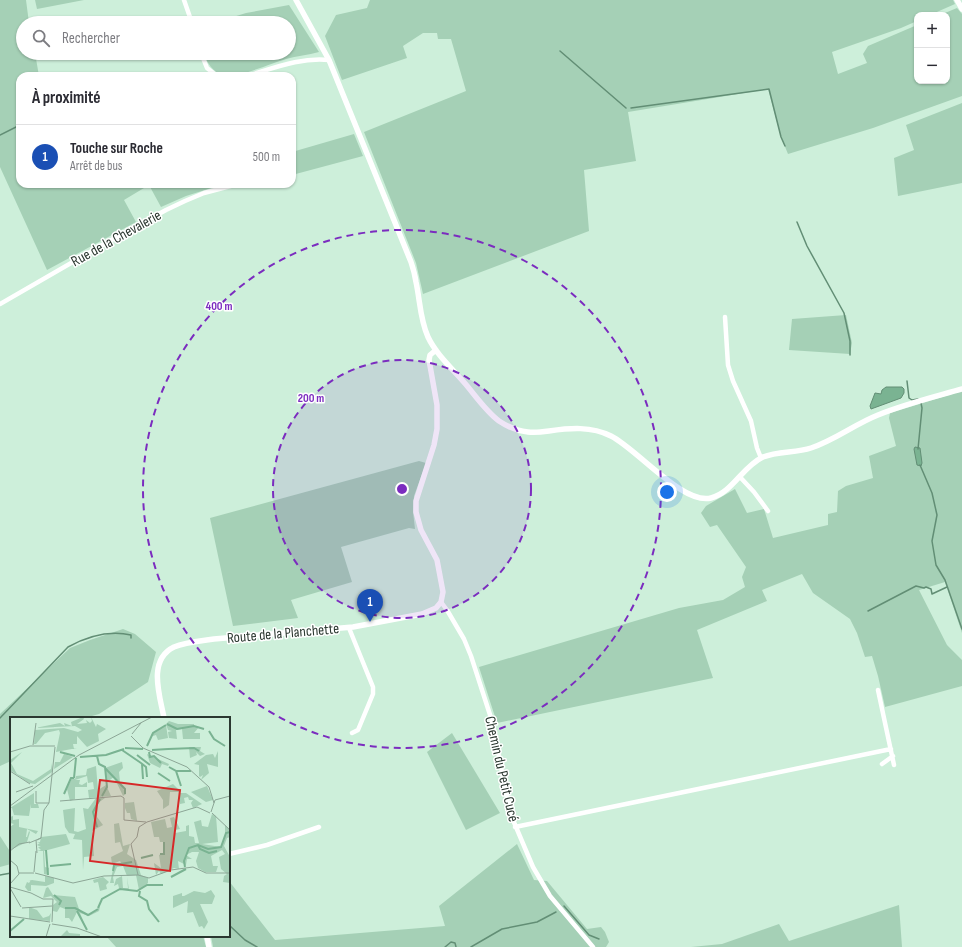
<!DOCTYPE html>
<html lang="fr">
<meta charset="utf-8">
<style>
:root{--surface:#fff;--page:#f7f7f7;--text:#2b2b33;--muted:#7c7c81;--line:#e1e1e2;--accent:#111827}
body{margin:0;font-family:"Sofia Sans Condensed",sans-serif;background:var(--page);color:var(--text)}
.controls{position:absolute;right:12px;top:12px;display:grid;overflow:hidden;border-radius:8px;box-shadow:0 1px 3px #0004}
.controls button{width:36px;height:36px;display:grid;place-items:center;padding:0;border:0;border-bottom:1px solid var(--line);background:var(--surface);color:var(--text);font:20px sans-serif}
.you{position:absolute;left:667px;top:492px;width:14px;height:14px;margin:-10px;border:3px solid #fff;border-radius:50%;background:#1a73e8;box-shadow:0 0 0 6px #1a73e833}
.badge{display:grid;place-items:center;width:26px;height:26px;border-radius:50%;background:var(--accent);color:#fff;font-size:13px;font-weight:700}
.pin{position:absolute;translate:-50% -33px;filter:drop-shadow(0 1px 2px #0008)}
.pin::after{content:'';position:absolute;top:21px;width:14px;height:12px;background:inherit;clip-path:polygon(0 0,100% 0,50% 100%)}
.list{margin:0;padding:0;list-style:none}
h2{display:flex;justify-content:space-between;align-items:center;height:52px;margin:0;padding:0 16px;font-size:17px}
h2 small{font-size:13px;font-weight:400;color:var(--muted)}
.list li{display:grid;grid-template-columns:26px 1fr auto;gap:12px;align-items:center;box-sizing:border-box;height:64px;padding:0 16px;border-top:1px solid var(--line)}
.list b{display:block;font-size:15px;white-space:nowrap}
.list p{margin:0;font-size:13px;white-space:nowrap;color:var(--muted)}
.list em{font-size:13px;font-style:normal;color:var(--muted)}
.icon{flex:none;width:22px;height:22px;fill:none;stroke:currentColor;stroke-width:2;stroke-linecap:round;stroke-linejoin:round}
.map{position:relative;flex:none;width:962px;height:947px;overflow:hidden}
.search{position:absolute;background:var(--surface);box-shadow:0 1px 3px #0004;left:16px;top:16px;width:280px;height:44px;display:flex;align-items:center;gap:10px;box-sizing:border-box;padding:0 14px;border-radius:22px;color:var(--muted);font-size:15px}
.panel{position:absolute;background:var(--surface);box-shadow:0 1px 3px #0004;left:16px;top:72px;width:280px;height:116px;border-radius:12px}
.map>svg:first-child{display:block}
</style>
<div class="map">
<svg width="962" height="947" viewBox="0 0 962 947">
<rect width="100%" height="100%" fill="#cdefda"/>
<path fill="#a5d0b6" d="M0 0H26L29 23H23V53H35L39 76H20V184H224L186 196 161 207 149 185 124 200 136 222 47 270 0 167Z
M35 0H84L37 9Z
M370 0H953L955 4 930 15H917V21L901 28 832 52 838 74 867 63 863 54 868 46 917 25V81H947V15H940L957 8 962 14V96L873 128 788 154 781 137 768 89 628 112 636 161 584 170 589 231 423 294 416 263 364 132 466 91 451 39H438L437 33H423L403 46 407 58 342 80 325 36 336 15 367 8Z
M289 5 319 52C308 55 297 56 286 59 272 63 236 79 223 75 213 73 207 62 203 53H289V23H214L246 13Z
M962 103V183L898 196 894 158 914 150 906 125Z
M354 134 363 156 292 175V152Z
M846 315 852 343 850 354 789 350 792 319Z
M962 391V633L945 582 919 590 947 645 962 660V686L885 707 878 676 872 656 865 657 857 633 850 619 813 593 802 574 762 590 767 601 697 630 713 678 497 723 479 667 679 608 723 600 745 587 742 577 746 567 717 525 710 527 701 513 706 506 735 489 747 513 764 509 773 538 828 525V514L837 512 838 491 846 486 873 478 869 456 896 446 889 418 890 413Z
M419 461 426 463 414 496 413 512 415 529 409 528 341 547 352 582 291 600 298 618 233 626 210 518Z
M123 629 135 634 156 652 148 682 99 714 85 718H11V761L0 766V714L70 648 90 640Z
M452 733 500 813 466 830 427 752Z
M0 836 11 853V864L0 867Z
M517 844 534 880 547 881 587 929 601 927 605 932 609 942 606 947H213L211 936H229V881L275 940 445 926 439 906Z
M899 905 902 947H691L722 944 779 924 789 941Z
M106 936H203L206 947H116Z"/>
<path fill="#7ab392" stroke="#628e75" d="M886 387H902L904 389V393L901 398 871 409 870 406 875 393 881 394 882 390Z
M915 447 920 448 922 463 921 466 917 465 914 449Z"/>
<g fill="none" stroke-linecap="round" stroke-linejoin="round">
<path stroke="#628e75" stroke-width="1.5" d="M560 51 626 108
M631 108 769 89 781 137 785 146
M0 135 20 125
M797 222 807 246 844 313 850 341V355
M907 381 909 398 912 400 918 399
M918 449 922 408 921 403
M920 465 932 493 937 515 932 541 936 565 945 580 962 629
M868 611 916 586 924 588 926 587 931 589 932 594 947 587
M0 718 68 647C88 636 108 630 131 635V638
M0 875 11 873
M564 906 589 935 599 939
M229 925 245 940 257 947
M445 947 451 942 455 943 456 947
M471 947 502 929 537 922 556 912"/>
<path stroke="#fff" stroke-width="4.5" d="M184 0 192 23
M201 53 207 68 217 76
M247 76C274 68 301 57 329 60
M0 304 104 244 166 210 185 201 204 193 238 184
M725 317 728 365 733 381 751 421 757 448 761 458
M740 477 754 492 768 511
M441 602 447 610 464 639 471 656 492 721 510 813 533 867 550 896 593 947
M349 628 373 687V694L358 730 352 733
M878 690 894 765
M882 764 893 756
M515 827 891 749
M229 854 267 845 319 827"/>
<path stroke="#fff" stroke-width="5.5" d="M296 0 329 60 411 262C413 268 415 275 416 282 420 300 420 320 428 337 437 356 455 371 468 387 477 398 487 412 499 421 508 427 517 431 528 432 535 433 542 432 549 431 570 428 591 426 611 436 637 449 683 505 711 498 733 492 742 467 763 457 778 451 796 453 811 448 835 440 855 424 878 415 905 404 934 397 962 389
M957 0 962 9
M164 718C160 696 147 660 174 647 186 642 201 641 214 639L353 627 422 614 436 608 441 602 443 592 437 560 421 530 416 512V501L434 445 437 429V405L429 360 430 355 436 350
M207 936 209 947"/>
</g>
<circle cx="402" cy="489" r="129" fill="#7b2cbf" fill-opacity=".12"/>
<g fill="none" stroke="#7b2cbf" stroke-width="2" stroke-dasharray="7 5">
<circle cx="402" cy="489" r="129"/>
<circle cx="402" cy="489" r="259"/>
</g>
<g text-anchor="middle" stroke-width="3" stroke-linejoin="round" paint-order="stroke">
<g font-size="15" fill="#2b3830" stroke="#fff">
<text transform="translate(116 238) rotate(-29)" y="5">Rue de la Chevalerie</text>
<text transform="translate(283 633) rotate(-5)" y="5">Route de la Planchette</text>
<text transform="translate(502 769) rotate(77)" y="5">Chemin du Petit Cucé</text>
</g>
</g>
<g transform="translate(10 717)">
<rect width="220" height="220" fill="#cdefda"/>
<path d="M73 0 74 2 67 7 77 6 76 3 80 6 82 4 81 0 86 10 87 7 96 12 88 17 89 24 77 30 67 19V27H63L64 32 67 31 46 35 50 16 54 12 50 16 49 13 35 16 26 27H24L25 13 54 11 68 15 72 13 65 9 25 11 50 6 55 9 54 6 62 9 61 5ZM159 4 168 7H184V9L189 10 184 16H190V22H173L172 12 166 13 167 22 159 21 158 15 162 14 158 13 156 7ZM156 8 158 21 148 23 146 18 143 19V16ZM179 30H191L190 34 195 37 190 39 186 35 187 38 180 41ZM208 34V50L197 47 199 56 191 63 193 58 190 60 189 59V48L184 47 196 38 203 37 205 41ZM12 35 1 46 7 57 23 64 41 52 42 46V55L25 67 19 66 0 53V43ZM54 37 63 40 44 52 45 45H50ZM137 37 159 47 158 49 152 47 150 51 140 46ZM112 45 113 51 109 55 110 65 116 77 113 79 104 60 97 65 95 51ZM86 49 88 73 96 68 101 79 79 81 78 73 84 72 83 65 78 66 77 59 65 63 66 59 76 58 77 52ZM62 61 70 63 69 67 72 68 77 65V70H65V64V82L60 84 57 72ZM163 67 171 75H160L159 88 153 92V83L147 74ZM197 69 203 83 196 85 181 75ZM24 76V87H28L29 91H21V87L19 99 4 98 2 91H0ZM169 76H176L192 87 183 91 181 86 183 83H179L178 80 174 81 175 86 170 87ZM86 81H95L88 86 87 100 93 108 82 114 84 139 74 140 73 153 72 123 63 122 65 117 59 116 55 110 53 93 65 91 64 114 68 115 76 112 73 91 78 92ZM124 85 127 103V104L121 102 120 96H117L115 91V86ZM202 97 206 99 208 125 192 127 211 130 215 120V108L220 113V120L217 121 214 129 220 140V166L213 165 214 159 217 157 211 152 209 140 215 137 212 133 201 139 203 149H208L206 155H195L188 151 186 144 189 135H182L176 138 182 142H177L176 148 168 144 169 152 164 151 151 157 149 154 146 158 144 146 151 151 149 138 154 136V125H150L149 120H144L141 105 155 102 157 111 162 110 160 101 164 100 170 112 165 113V116L176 114V109L179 108V119L184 120 185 126H189L184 105 191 103 192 109 198 110ZM3 99V103L9 102V110L28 114 26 117 17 112 16 120H17L19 114 20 115 17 125 0 133V110L4 107 0 106V100ZM109 106 113 129 120 127 117 137 126 143 131 158 138 161V166L129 173 126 158 117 159 113 149 107 150 103 160 104 166H100L104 148 111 146 110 144 102 147 101 140 113 134 110 125 105 126 104 107ZM56 117 60 127 34 134 35 150 39 151 38 158 34 157 33 134H27L31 133 28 130H31L27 128 30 126H27L30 125 31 120ZM35 159 44 161V166L36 169 21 168V165V174H18L15 170 17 165 19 166 21 163 18 164 22 163 35 165ZM112 159 113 171H118L117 160 119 173 109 171 108 167 104 169 106 162ZM93 160 99 165 96 168 97 172 90 174 88 165 84 166 83 163ZM38 170 43 178 65 180 69 192 75 197H81L90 190 89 194 79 199 70 196 77 213 67 195 62 205 59 201H55V192L50 190 47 195 43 194V188L47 185 41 179 33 181 36 171ZM201 173 205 179 202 187H190L198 205 194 212 192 209 189 210 183 195 177 196 178 184 163 191V179L172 176V179H174L184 174 195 176ZM19 190 27 193 33 201 39 199 41 196 40 204 19 202ZM57 213 59 216 70 217V220H50Z" fill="#a5d0b6"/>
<path fill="none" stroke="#7ab392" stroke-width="2" d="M157 7 167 12 184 9 194 12M199 14 204 22 215 29M137 29 143 16 156 8M115 31 133 32M158 32 184 31 189 34M112 33 131 46M142 33 158 32M50 35 65 39M139 35 140 40 144 39 151 46M127 38 140 48M87 39 89 47 95 50 97 70 92 79M70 40 96 38 114 32M131 46 136 50 137 60M132 47 133 62M159 50 166 54 171 69M95 51 115 72V77M166 54H181M148 56 160 64M64 61 66 41M54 77 61 61H64M87 110 83 95 90 82M188 128 190 132 199 136 207 134M36 133 38 158M150 137H154V125M131 141 143 138M40 149 61 147M175 150 174 144 179 131 188 128 198 132 211 130 216 116 220 115M103 154 104 148 122 145M161 160 176 152M130 174 129 179 137 184 139 192 149 205M44 178 51 184 49 188M55 191H65L78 198 88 192M88 191 92 182 110 172 127 174 137 168H153M67 194 77 213M0 214 14 202"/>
<path fill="none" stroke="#8ca696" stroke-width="1" d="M122 17 131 6M121 19 133 31 177 50 199 70 204 86M23 28 26 6M0 35 20 29H45M0 54 20 67M26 74V86H39M6 75 23 69M50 84 111 79 114 81V103L136 105M39 86 45 30M0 89 69 38 142 0M201 95 205 83 220 79M202 96 220 113M31 121 34 93 39 86M26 123 27 136M19 126 31 121 27 123M0 134 9 127 20 125M0 143 7 149 9 157M24 155 26 134M9 156H24M25 156 63 166 94 159 128 158 121 127 127 120 129 110 137 105 187 90 200 96M128 158 139 161 161 153 183 150 196 156H220M0 167 9 157M0 170 21 176M0 171 11 190M21 176 33 182H43L42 205M12 191 42 189M0 199 40 205M42 207 67 211 92 220M36 220 40 207"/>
<path fill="#d62828" fill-opacity="0.15" stroke="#d62828" stroke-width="2" d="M90 63 170 73 160 154 80 144Z"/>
<rect width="220" height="220" fill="none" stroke="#2b3830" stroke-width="2"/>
</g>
<circle cx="402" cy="489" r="6" fill="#7b2cbf" stroke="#fff" stroke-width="2"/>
<g font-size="12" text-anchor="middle" font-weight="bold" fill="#7b2cbf" stroke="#fff" stroke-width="3" stroke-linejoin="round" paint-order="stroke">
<text x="219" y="310">400 m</text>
<text x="311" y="402">200 m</text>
</g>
</svg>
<div class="controls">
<button>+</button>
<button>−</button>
</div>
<div class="you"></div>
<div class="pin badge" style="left:370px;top:622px;background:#1a4fb4">1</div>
<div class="search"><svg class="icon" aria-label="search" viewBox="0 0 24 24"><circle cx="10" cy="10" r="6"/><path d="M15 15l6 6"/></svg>Rechercher</div>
<section class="panel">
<h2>À proximité<small></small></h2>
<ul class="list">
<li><span class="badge" style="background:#1a4fb4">1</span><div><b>Touche sur Roche</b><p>Arrêt de bus</p></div><em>500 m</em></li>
</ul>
</section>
</div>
